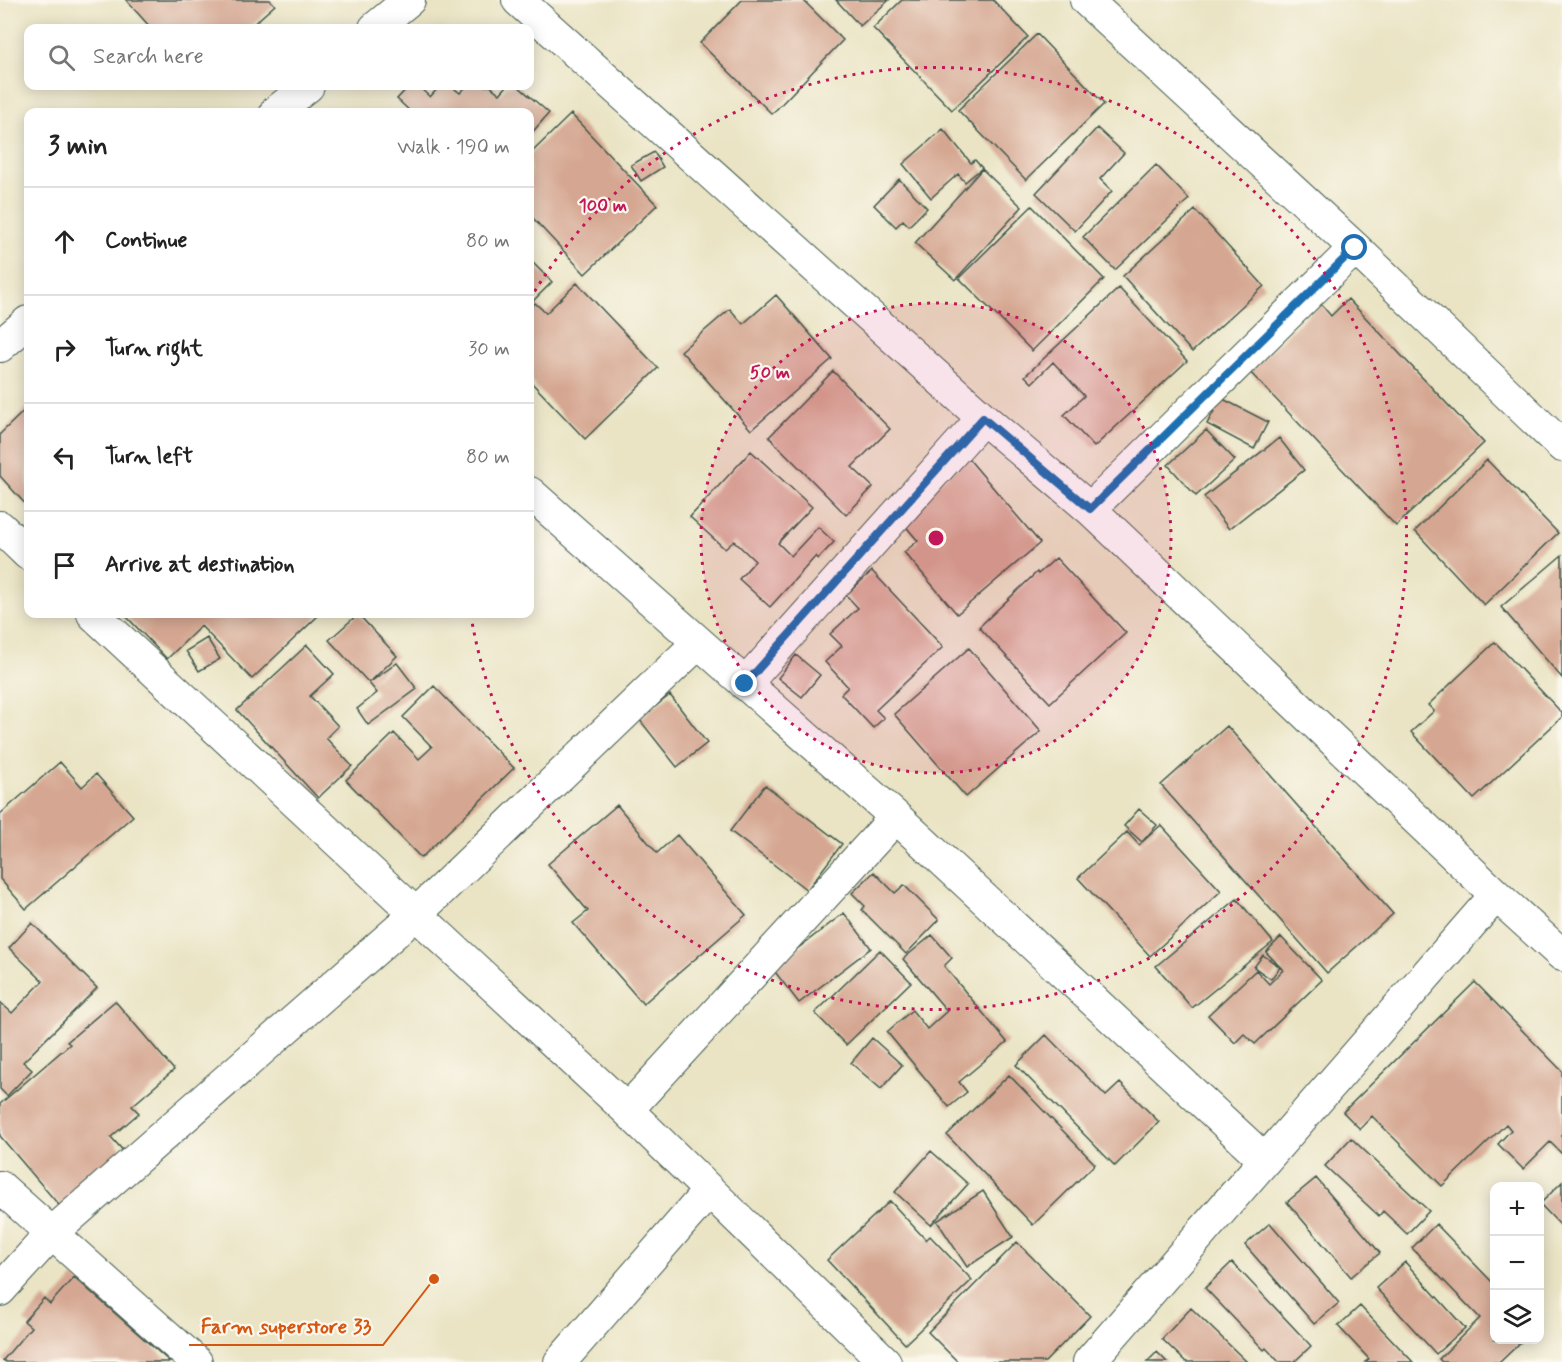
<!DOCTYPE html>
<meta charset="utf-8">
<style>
:root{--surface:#fff;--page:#f6f6f6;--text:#222;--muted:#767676;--line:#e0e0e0}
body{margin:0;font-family:Mynerve,sans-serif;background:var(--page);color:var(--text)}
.controls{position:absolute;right:18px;bottom:18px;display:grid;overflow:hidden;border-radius:12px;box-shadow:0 3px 15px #0003}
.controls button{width:54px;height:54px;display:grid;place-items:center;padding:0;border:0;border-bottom:2px solid var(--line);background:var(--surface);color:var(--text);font:30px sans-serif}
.stop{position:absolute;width:18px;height:18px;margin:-14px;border:4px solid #1f6fb2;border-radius:50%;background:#fff}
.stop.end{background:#1f6fb2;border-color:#fff;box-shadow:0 2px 6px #0008}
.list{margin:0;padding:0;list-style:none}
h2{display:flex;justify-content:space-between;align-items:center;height:78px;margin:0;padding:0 24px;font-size:26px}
h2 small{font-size:20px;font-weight:400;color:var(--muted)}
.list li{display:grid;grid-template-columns:39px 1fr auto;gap:18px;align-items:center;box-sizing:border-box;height:108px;padding:0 24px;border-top:2px solid var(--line)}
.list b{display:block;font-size:22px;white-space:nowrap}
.list em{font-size:20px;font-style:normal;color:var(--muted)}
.icon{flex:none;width:33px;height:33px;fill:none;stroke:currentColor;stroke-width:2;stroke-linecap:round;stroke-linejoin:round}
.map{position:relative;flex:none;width:1562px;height:1362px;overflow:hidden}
.search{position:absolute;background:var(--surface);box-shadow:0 3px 15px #0003;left:24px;top:24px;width:510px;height:66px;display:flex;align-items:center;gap:15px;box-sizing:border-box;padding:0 21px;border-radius:12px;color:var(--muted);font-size:22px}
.panel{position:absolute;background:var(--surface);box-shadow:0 3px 15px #0003;left:24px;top:108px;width:510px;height:510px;border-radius:12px}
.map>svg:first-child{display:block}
</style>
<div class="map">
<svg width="1562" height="1362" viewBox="0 0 1562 1362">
<rect width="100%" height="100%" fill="#fbf7ec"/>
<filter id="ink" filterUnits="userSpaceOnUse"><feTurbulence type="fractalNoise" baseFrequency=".0167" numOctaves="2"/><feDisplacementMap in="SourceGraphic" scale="12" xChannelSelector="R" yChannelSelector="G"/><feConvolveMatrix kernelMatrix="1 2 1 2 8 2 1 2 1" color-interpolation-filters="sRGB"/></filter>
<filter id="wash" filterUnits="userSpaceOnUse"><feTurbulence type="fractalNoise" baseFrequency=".008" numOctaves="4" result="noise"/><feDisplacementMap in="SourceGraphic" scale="24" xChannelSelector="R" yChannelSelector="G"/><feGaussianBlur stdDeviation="1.35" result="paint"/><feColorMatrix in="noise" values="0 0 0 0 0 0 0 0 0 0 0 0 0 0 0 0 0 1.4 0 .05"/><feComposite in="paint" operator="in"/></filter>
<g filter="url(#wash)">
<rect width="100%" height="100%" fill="#eae4c5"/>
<g id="blocks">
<path fill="#d5a792" d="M126 0H270L275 5 249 28H151Z
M742 0H803L843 40 772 114 700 43Z
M836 0H889L860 26Z
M902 0H993L1028 37 952 110 873 28Z
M1037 34 1104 104 1026 180 958 110Z
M409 86H418L430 97 440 86H451L460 93 467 86H490L500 94 507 86H518L549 113 530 135V112H411L397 99Z
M571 114 657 205 585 274 530 215V154Z
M1097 128 1124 153 1100 179 1112 191 1075 231 1036 193Z
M943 129 971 163 975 160 982 168 965 182 958 174 931 198 903 164Z
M654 152 663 167 641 181 631 165Z
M1156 165 1189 199 1115 270 1083 237Z
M982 169 1022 207 955 280 915 243Z
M899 179 927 208 909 226 903 220 896 227 874 205Z
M1032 206 1104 279 1032 351 959 278Z
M1195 210 1264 286 1192 352 1123 276Z
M530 260 552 282 530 304Z
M577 283 658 368 585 439 530 381V308L535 303 546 313Z
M1119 288 1187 361 1094 447 1064 415 1084 396 1053 362 1032 383 1025 376Z
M776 295 832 359 751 430 681 351 730 309 743 324Z
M1348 299 1484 443 1396 526 1249 371 1320 303 1331 316Z
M833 371 890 429 852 467 873 487 846 515 769 437Z
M1221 398 1268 422 1254 449 1207 424Z
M28 407V507L0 476V434Z
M1206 430 1235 460 1196 496 1168 465Z
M1279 438 1304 470 1229 529 1204 497Z
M751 451 812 507 778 543 791 556 818 527 834 542 818 559 816 556 770 607 739 579 755 561 734 541 725 549 690 517Z
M968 458 1040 543 957 614 904 552 918 541 898 517Z
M1487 460 1558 533 1484 605 1415 531Z
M1562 555V678L1501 607Z
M1056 558 1126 633 1050 703 979 627 1037 572 1038 574Z
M872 571 943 647 876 710 884 718 873 728 841 694 848 687 825 662 842 646 830 634 858 608 846 595Z
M124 614H320L252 679 201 626 167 659Z
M358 614 397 656 369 683 329 640Z
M207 638 220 659 199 671 186 651Z
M1495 642 1562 713V717L1474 799 1411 732 1434 711 1428 705Z
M307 645 334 674 310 696 338 726 326 738 352 766 318 798 237 710Z
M969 648 1041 731 966 797 894 714Z
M796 655 820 675 802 697 778 678Z
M397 663 417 689 368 725 357 709 377 693 369 683Z
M434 686 514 768 421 858 346 780 394 733 419 759 432 747 403 717Z
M670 695 707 743 677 767 639 719Z
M1227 726 1393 914 1327 973 1161 785Z
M60 762 82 787 96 774 133 816 26 909 0 879V814Z
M765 785 842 844 807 890 730 831Z
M617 805 657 853 677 835 746 915 643 1004 573 923 588 911 548 864Z
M1139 809 1157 825 1142 842 1124 826Z
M1161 825 1221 891 1150 956 1078 878 1127 832 1139 845Z
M874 872 895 893 904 885 939 920 906 954 862 910 865 906 852 893Z
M1237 899 1273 942 1192 1008 1156 966Z
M844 913 871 948 799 1003 772 968Z
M32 923 97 988 23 1062 32 1070 7 1096 0 1089V1002L12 1013 43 981 9 948Z
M932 935 952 958 944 966 1007 1042 959 1082 967 1092 949 1107 887 1032 912 1010 927 1029 947 1011 903 959Z
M1281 937 1322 980 1255 1044 1244 1034 1235 1043 1208 1015 1256 970 1269 984 1283 970 1266 952Z
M880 950 911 982 846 1045 815 1013Z
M1263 955 1280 967 1271 979 1254 967Z
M1475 982 1562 1071V1154L1550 1142 1523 1169 1498 1144 1511 1130 1506 1124 1442 1186 1372 1116 1360 1129 1343 1112Z
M115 1001 174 1070 132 1106 139 1113 111 1137 127 1155 63 1210 0 1136V1104L70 1044 67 1042Z
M1046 1035 1106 1096 1120 1083 1159 1122 1115 1166 1016 1065Z
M872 1038 902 1065 881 1089 851 1063Z
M1009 1075 1095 1164 1033 1225 947 1135Z
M1351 1138 1429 1211 1407 1234 1383 1211 1379 1216 1325 1166Z
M931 1151 968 1184 931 1225 895 1192Z
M1316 1178 1380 1253 1351 1277 1287 1202Z
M1562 1182V1227L1540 1204Z
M983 1191 1013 1237 967 1267 937 1221Z
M890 1201 926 1240 930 1236 972 1280 905 1344 827 1260Z
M1270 1223 1339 1303 1314 1324 1245 1245Z
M1436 1224 1494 1284V1340H1523L1500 1362H1442L1439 1359 1480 1318 1412 1248Z
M1017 1242 1090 1316 1045 1362H958L928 1332Z
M1232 1262 1311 1346 1294 1362H1279L1266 1348 1264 1350 1205 1288Z
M1405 1262 1465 1328 1436 1354 1376 1288Z
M74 1277 170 1362H6L3 1360 31 1327 24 1321 44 1298 50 1304Z
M1360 1306 1413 1362H1365L1369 1359 1338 1326Z
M1191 1308 1247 1362H1186L1162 1339Z
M1157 1352 1167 1362H1147Z"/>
</g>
</g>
<g filter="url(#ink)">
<use href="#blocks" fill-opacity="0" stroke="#3d564a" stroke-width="1.5"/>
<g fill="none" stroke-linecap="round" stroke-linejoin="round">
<defs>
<path id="minor" d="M518 0 983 418 1090 509 1496 895 1562 955
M1086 0 1355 248 1562 446
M375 28 409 0
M276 112 308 86
M0 346 28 322
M530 493 896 817 1265 1160
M1090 509 1355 248
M0 527 28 554
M93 614 627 1110 885 1362
M745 684 983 418
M627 1110 896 817
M0 1187 196 1362
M0 1290 52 1233 416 914 698 643
M560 1362 709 1191
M1089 1362 1496 895"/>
</defs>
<use href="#minor" stroke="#3d564a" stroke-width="34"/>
<use href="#minor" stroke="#fff" stroke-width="32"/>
</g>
</g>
<g fill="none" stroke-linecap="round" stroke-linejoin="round" filter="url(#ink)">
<path stroke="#1f6fb2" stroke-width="8" d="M745 684 983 418 1090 509 1355 248"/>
</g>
<circle cx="936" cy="538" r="235" fill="#c2185b" fill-opacity=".12"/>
<g fill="none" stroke="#c2185b" stroke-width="3" stroke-dasharray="3 6">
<circle cx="936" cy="538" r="235"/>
<path d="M530 299A471 471 0 1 1 471 616"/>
</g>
<circle cx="936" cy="538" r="9" fill="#c2185b" stroke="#fbf7ec" stroke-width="3"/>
<g font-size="18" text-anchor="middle" font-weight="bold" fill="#c2185b" stroke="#fbf7ec" stroke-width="4.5" stroke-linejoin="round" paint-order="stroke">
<text x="603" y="211">100 m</text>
<text x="770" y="378">50 m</text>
</g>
<path fill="none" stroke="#d45610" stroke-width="2" d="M434 1279L383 1345H189"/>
<circle fill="#d45610" stroke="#fbf7ec" stroke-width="2" cx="434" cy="1279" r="6"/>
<g font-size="21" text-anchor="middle" font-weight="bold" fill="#d45610" stroke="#fbf7ec" stroke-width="4.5" stroke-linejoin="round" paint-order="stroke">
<text x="286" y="1333">Farm superstore 33</text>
</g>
</svg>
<div class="controls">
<button>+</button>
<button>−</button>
<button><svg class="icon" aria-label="layers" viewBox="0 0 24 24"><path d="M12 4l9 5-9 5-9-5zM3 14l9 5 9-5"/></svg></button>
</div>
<div class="stop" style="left:1355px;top:248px"></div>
<div class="stop end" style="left:745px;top:684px"></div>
<div class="search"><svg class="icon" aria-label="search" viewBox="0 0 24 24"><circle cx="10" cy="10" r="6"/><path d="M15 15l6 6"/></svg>Search here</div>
<section class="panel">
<h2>3 min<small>Walk · 190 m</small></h2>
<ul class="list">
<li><svg class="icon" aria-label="ahead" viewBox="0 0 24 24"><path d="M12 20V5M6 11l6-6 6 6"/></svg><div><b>Continue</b></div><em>80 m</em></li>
<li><svg class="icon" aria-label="right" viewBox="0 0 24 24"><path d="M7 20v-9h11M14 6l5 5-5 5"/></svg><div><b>Turn right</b></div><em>30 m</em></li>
<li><svg class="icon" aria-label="left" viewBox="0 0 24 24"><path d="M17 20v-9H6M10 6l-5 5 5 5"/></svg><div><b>Turn left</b></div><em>80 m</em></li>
<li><svg class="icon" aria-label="arrive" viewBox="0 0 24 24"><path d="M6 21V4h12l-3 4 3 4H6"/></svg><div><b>Arrive at destination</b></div></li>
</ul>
</section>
</div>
